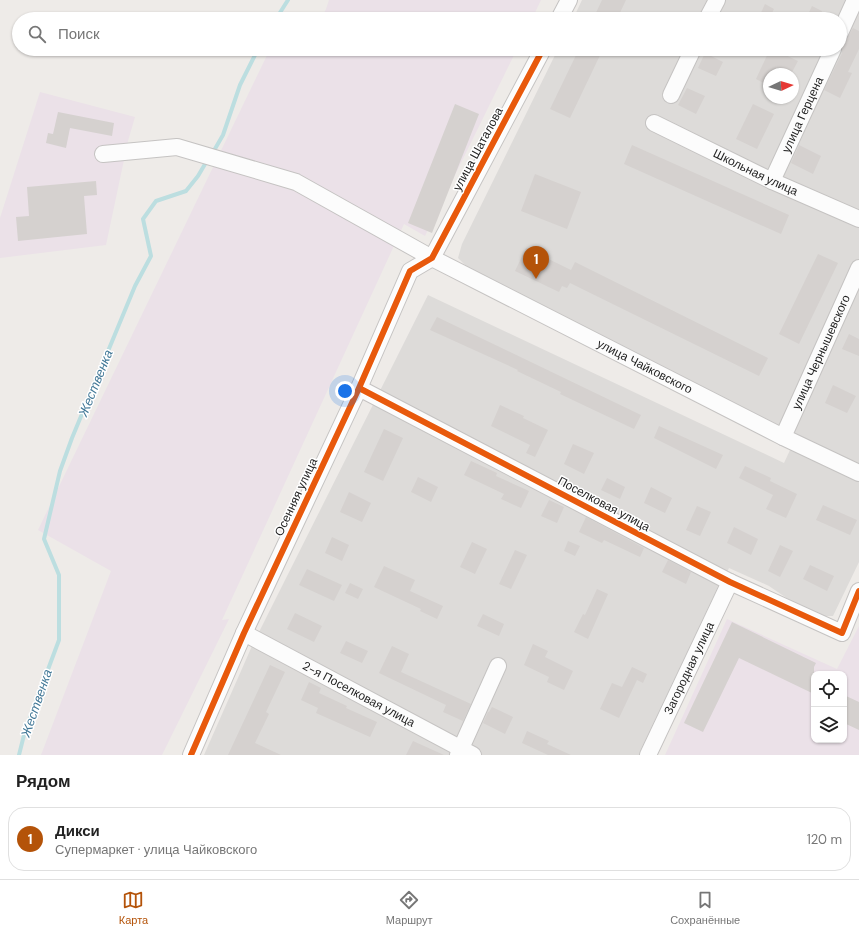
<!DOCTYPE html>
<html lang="ru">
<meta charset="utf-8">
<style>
:root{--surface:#fff;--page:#f2f2f2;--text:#222;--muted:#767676;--line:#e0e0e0;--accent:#b45309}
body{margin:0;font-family:"DM Sans",sans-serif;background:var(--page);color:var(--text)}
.controls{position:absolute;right:12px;bottom:12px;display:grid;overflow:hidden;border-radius:8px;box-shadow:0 1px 3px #0004}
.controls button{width:36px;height:36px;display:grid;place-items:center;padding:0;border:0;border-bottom:1px solid var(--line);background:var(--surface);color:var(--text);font:20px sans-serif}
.compass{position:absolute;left:763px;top:68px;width:36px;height:36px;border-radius:50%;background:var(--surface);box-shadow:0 1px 3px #0004;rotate:86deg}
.you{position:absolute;left:345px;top:391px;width:14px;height:14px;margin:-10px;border:3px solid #fff;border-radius:50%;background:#1a73e8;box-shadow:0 0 0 6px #1a73e833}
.badge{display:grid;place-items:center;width:26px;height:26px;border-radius:50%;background:var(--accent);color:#fff;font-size:13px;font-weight:700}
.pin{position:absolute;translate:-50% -33px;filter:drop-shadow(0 1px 2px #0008)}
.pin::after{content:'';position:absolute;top:21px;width:14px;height:12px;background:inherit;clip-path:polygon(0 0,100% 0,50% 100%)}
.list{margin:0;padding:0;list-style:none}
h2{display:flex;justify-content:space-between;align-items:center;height:52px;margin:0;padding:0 16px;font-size:17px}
h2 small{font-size:13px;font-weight:400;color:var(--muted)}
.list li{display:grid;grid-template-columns:26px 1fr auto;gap:12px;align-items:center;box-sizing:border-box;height:64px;margin:0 8px 8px;padding:0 8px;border:1px solid var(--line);border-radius:16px}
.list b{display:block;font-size:15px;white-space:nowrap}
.list p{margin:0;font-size:13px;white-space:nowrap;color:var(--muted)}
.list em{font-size:13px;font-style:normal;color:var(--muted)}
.icon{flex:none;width:22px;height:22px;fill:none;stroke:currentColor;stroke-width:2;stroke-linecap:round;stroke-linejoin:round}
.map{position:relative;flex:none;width:859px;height:755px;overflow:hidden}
.search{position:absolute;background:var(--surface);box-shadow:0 1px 3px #0004;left:12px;right:12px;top:12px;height:44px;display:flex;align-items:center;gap:10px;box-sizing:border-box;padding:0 14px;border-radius:22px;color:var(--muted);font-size:15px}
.sheet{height:124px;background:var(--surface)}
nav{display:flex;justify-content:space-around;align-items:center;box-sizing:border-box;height:56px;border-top:1px solid var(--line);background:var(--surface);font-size:11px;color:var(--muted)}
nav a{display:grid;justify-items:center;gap:2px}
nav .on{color:var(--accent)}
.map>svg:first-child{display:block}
</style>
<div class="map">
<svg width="859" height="755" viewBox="0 0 859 755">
<rect width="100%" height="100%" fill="#eeebe8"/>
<path fill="#dddbd9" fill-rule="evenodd" d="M582 0H859V562L833 616H813L769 586 729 568 641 755H204L252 646 428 295 784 463 797 435 475 275 458 258 462 244 558 49H840V19H573ZM769 74H793V98H769Z"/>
<path fill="#ebe1e8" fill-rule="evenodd" d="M329 0H541L532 19H321L326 9Z
M270 49H517L425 236 404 224 222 620 229 619 162 755H41L111 571 38 530Z
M40 92 135 117 128 141 106 245 0 258V218Z
M727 619 837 669 859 626V755H665ZM814 674H844V740H814Z"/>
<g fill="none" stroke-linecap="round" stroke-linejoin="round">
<path stroke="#bcdee0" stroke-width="4" d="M276 19 288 0
M212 154 223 135 240 85 258 49
M19 755 25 731 59 640V575L44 539 60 471 72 438 135 286 151 256 143 219 156 201 186 191 198 176 208 159"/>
</g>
<path fill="#d5d1cf" d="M602 0H626L617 19H593Z
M765 4 774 9 769 19H758Z
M812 6 822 11 819 19H806Z
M853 28 859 31V49L848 72 852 73 840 98 824 90 842 53V48L840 43 846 40Z
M579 49H603L570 118 550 109Z
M770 49H773L798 61 791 74H769V86L756 79Z
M705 53 723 62 716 76 698 68Z
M687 88 705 96 696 114 678 105Z
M455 104 479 114 432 233 408 223Z
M753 104 774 114 757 149 736 139Z
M58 112 114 123 112 136 70 128 66 148 46 143 48 133 53 134Z
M632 145 789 215 781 234 624 164Z
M799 145 821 156 813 174 791 163Z
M535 174 581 192 567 229 521 211Z
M96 181 97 195 84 196 87 234 18 241 16 217 29 216 27 187Z
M526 248 571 270 575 262 768 358 759 376 570 283 567 288 562 286 559 292 515 271Z
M818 254 838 263 799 344 779 334Z
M437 317 641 415 634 429 560 394 561 392 517 371 518 370 430 330Z
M849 334 859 339V356L842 349Z
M833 385 856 396 847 413 825 403Z
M500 405 524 416 523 418 548 430 535 457 526 453 530 445 491 426Z
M659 426 723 455 716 469 654 438Z
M384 429 403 438 383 481 364 472Z
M573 444 594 453 584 474 564 464Z
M471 461 497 473 496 476 529 491 521 508 501 499 504 494 464 475Z
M745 466 771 478 770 481 797 494 786 518 766 509 773 495 739 478Z
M418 477 438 487 431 502 411 492Z
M607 478 625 487 620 499 601 490Z
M651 487 672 498 665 513 644 503Z
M349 492 371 503 362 522 340 512Z
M549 500 564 507 557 523 541 516Z
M823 505 857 520 850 535 816 520Z
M697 506 711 512 700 536 686 530Z
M586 517 644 548 640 557 604 540 602 543 579 532Z
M734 527 758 539 751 555 727 543Z
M332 537 349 545 342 561 325 553Z
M568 541 580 546 575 556 564 551Z
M472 542 487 549 475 574 460 567Z
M780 545 793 551 780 577 768 571Z
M515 550 527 555 511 589 499 584Z
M668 560 691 572 686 584 662 572Z
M810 565 834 576 827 591 803 579Z
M384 566 415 580 410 591 443 606 437 619 420 611 421 609 374 587Z
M307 569 342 585 334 601 299 585Z
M350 583 363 589 358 599 345 593Z
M597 589 608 594 588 639 574 632 583 614 585 615Z
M295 613 322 626 314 642 287 629Z
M483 614 504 624 499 636 477 626Z
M732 622 816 663 814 667V694L739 658 703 732 684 723Z
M346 641 368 651 362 663 340 653Z
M533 644 548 651 545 657 573 671 564 690 547 682 549 677 524 665Z
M392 646 409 654 401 672 471 704 463 721 443 712 446 705 379 673Z
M270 665 285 672 266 712 269 714 255 743 281 755H228Z
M632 667 647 674 643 683 637 680 619 718 600 709 612 683 622 687Z
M309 682 321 688 319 693 347 706 346 708 377 722 370 737 316 713 318 708 301 700Z
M844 695 859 702V730L844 723Z
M492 707 513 717 505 734 483 723 488 712H489Z
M527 731 549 741 547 744 571 755H548L522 743Z
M413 741 444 755H406Z"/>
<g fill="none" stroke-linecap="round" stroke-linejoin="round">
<defs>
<g id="minor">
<path d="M559 19 569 0"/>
<path d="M707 19 717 0"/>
<path d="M840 33 855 0"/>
<path d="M671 95 693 49"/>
<path id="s1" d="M654 123 772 181 859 219"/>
<path id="s2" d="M103 154 177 147 296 182 432 258 783 437 859 473"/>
<path id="s3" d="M772 181 833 49"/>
<path d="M359 388 730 582 842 633 859 591"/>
<path id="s4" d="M783 437 859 268"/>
<path id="s5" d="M244 633 473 755"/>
<path d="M191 755 244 633 359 388 410 271 432 258 543 49"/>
<path d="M458 755 498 666"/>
<path id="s6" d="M648 755 730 582"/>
</g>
</defs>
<use href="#minor" stroke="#c5c3c2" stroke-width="18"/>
<use href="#minor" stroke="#fcfcfc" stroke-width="16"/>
<defs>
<path id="cycleway" d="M359 388 730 582 842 633 859 591
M191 755 244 633 359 388 410 271 432 258 543 49"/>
</defs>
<use href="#cycleway" stroke="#fff" stroke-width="8"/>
<use href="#cycleway" stroke="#e8590c" stroke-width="6"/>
</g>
<g text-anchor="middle" stroke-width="3" stroke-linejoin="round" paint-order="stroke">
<g font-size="12" fill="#1f1f1f" stroke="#fff">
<text dy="4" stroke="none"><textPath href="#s3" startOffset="73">улица Герцена</textPath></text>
<text transform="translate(478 149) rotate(-62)" y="4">улица Шаталова</text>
<text dy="4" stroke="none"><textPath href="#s1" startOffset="113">Школьная улица</textPath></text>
<text dy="4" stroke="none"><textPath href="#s4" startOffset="93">улица Чернышевского</textPath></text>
<text dy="4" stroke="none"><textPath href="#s2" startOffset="593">улица Чайковского</textPath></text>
<text transform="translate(296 497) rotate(-65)" y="4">Осенняя улица</text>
<text transform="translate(604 504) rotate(28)" y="4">Поселковая улица</text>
<text dy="4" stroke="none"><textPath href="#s6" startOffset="96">Загородная улица</textPath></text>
<text dy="4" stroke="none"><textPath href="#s5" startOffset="130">2-я Поселковая улица</textPath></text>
</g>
<g font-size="13" font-style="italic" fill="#427897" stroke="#fff">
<text transform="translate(95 383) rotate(-68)" y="5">Жественка</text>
<text transform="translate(36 703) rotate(-71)" y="5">Жественка</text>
</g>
</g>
</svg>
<div class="controls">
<button><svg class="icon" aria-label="locate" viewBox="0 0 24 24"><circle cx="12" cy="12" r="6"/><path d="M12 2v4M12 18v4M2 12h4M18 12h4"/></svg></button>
<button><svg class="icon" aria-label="layers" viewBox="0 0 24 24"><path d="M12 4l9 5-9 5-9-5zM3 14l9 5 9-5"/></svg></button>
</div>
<svg class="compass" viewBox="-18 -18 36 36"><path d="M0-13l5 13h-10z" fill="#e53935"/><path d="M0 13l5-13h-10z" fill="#767676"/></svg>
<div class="you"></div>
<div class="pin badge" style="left:536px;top:279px">1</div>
<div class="search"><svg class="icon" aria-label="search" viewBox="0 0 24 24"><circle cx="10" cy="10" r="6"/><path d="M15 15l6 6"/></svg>Поиск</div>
</div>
<section class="sheet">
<h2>Рядом<small></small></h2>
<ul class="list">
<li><span class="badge">1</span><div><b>Дикси</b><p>Супермаркет · улица Чайковского</p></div><em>120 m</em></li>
</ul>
</section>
<nav>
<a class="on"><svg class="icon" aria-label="map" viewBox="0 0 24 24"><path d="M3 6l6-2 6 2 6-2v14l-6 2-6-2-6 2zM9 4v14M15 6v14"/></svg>Карта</a>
<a><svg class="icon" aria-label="directions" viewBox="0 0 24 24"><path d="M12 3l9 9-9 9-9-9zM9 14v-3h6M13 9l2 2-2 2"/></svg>Маршрут</a>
<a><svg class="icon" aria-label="saved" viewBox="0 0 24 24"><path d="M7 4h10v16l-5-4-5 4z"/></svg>Сохранённые</a>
</nav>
